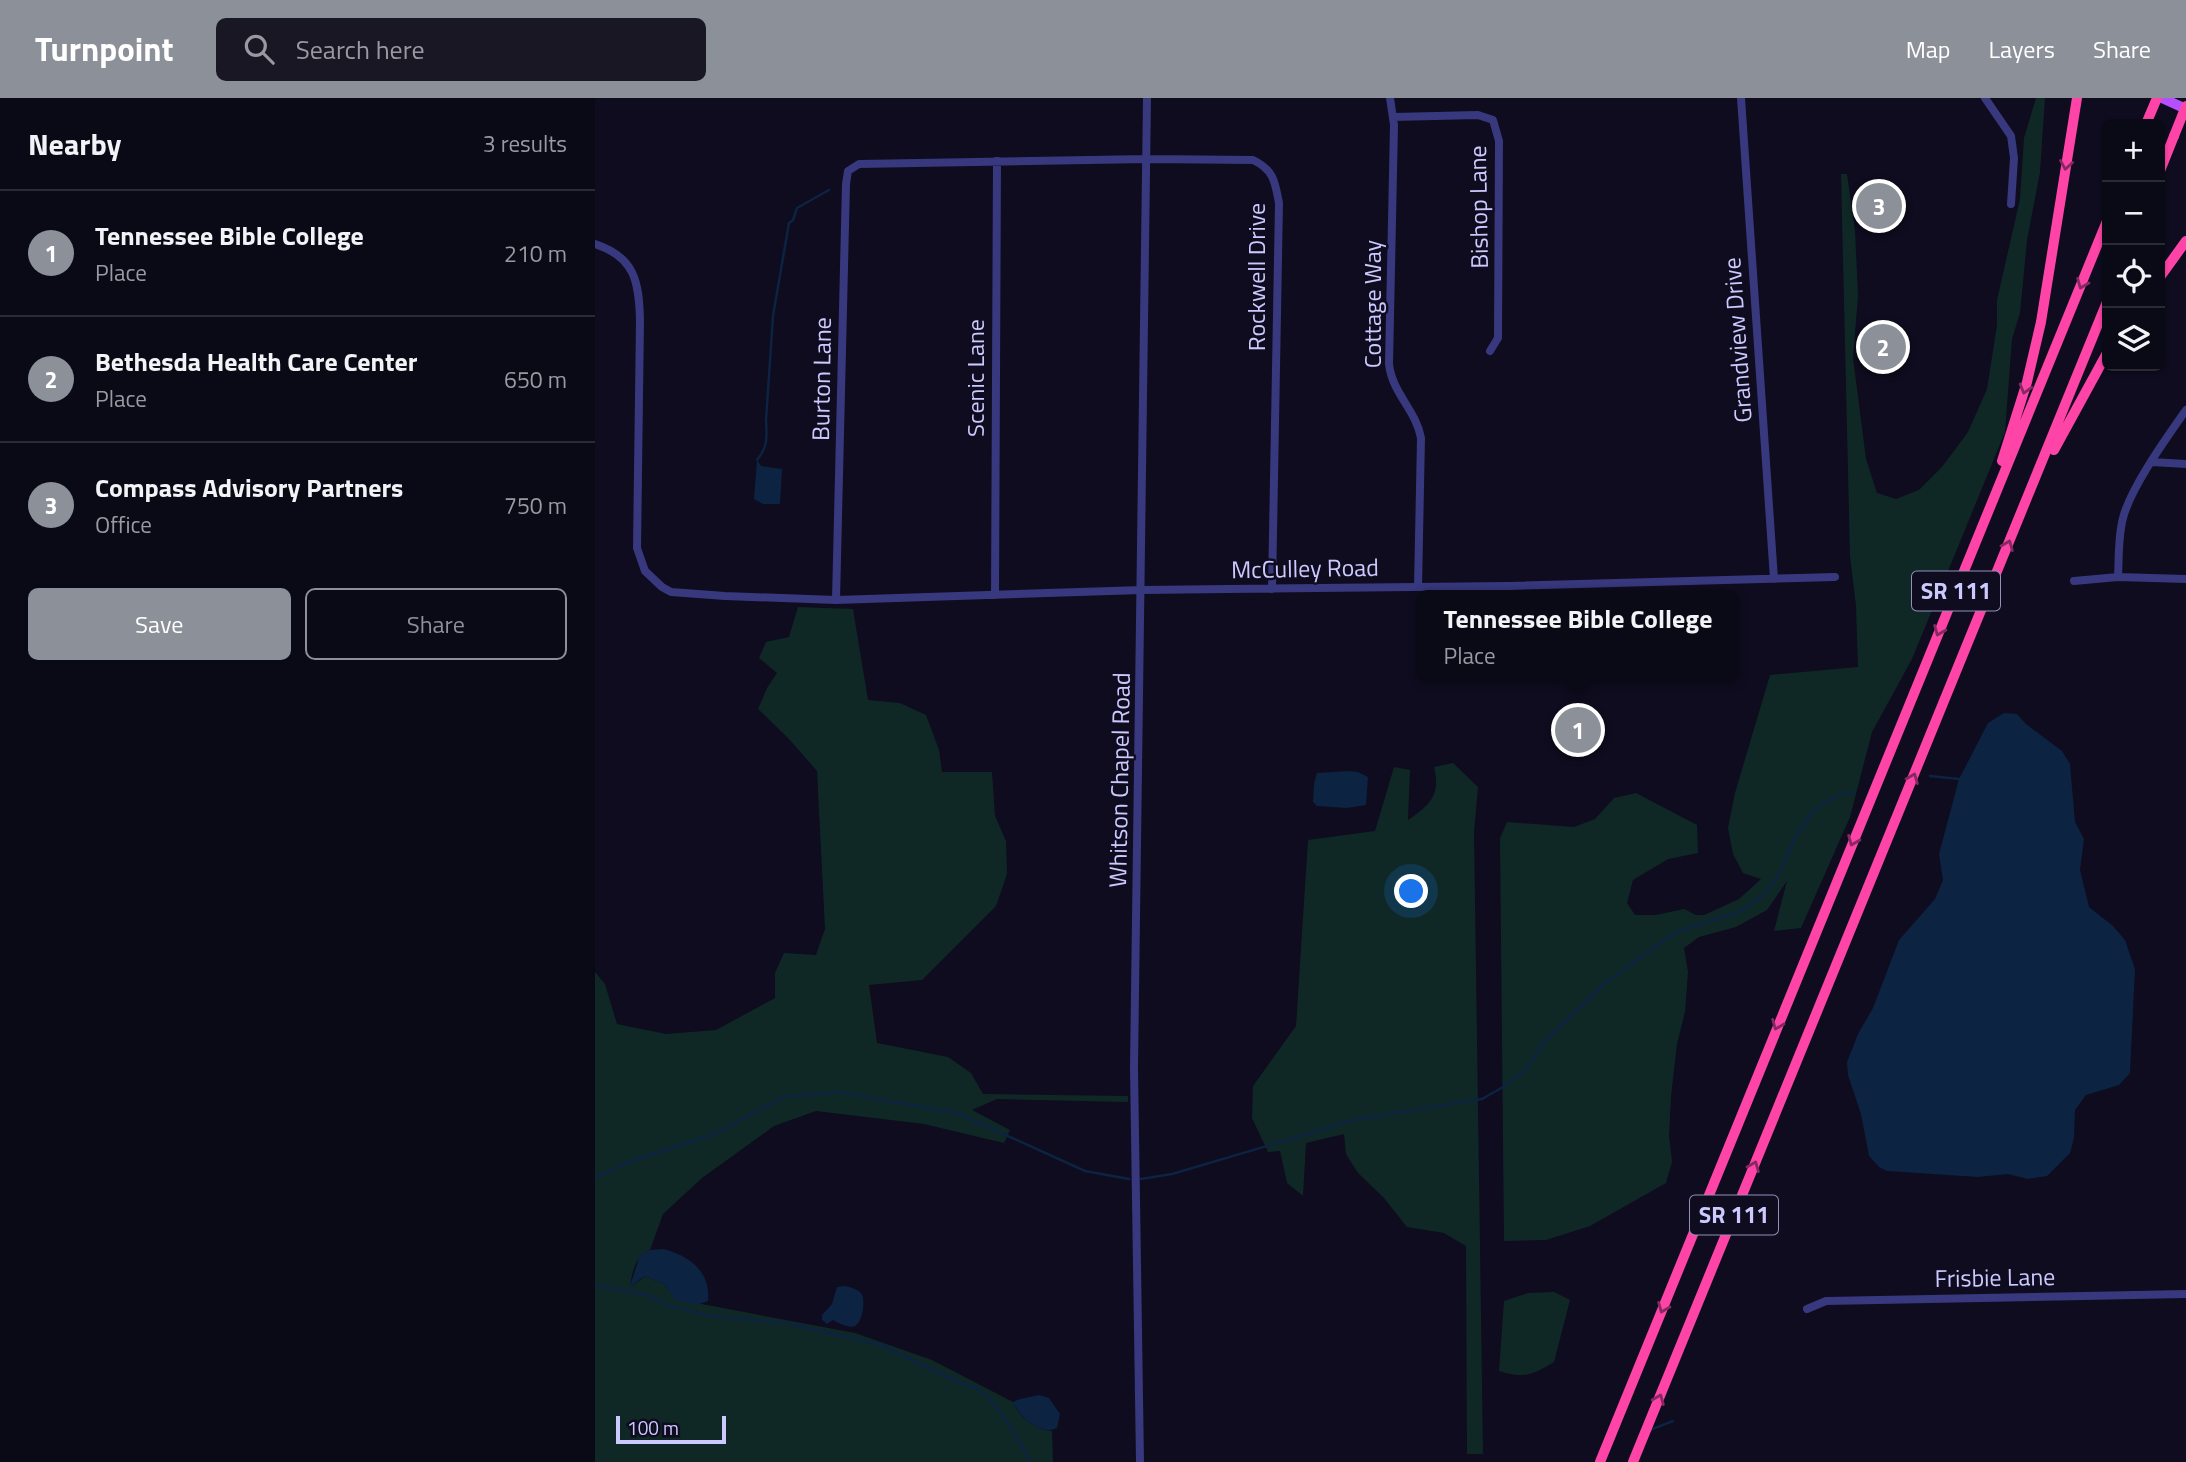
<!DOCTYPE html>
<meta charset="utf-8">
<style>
:root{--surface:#0a0916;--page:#181723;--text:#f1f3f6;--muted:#999aa1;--line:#2a2a35;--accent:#8c9099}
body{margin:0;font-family:"Titillium Web",sans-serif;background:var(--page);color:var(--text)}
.controls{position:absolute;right:21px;top:21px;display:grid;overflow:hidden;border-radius:10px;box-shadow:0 2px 5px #0004}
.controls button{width:63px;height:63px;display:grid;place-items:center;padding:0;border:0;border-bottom:2px solid var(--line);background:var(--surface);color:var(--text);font:35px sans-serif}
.scale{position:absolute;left:21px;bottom:18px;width:110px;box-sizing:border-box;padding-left:7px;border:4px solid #ccc9ff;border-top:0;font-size:19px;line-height:24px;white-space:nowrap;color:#ccc9ff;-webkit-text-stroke:5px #0e0c1e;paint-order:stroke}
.you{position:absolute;left:817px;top:794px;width:24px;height:24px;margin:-18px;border:5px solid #fff;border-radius:50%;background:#1a73e8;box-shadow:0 0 0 10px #1a73e833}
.badge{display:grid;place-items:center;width:46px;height:46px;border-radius:50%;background:var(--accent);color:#fff;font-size:23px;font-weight:700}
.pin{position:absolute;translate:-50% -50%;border:4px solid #fff;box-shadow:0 2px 7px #0006}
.popup{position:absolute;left:822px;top:492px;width:322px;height:91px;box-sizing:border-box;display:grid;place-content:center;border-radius:10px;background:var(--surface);filter:drop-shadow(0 2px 5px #0005);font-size:23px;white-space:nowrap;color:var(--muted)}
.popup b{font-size:26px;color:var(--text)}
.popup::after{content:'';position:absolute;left:50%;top:100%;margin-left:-14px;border:14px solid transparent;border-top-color:var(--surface)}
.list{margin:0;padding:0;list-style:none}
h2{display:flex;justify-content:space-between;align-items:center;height:91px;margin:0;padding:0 28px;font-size:30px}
h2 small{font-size:23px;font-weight:400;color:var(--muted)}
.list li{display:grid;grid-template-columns:46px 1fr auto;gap:21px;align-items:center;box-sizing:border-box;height:126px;padding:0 28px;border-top:2px solid var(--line)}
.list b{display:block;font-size:26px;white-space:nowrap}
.list p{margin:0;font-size:23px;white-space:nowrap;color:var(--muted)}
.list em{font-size:23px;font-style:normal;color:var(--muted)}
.actions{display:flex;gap:14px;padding:21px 28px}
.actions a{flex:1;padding:16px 0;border:2px solid var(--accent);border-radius:10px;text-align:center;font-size:24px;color:var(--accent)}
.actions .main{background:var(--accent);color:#fff}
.icon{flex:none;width:38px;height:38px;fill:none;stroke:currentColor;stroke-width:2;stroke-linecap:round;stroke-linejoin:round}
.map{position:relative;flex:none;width:1591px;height:1364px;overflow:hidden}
header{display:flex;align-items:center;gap:42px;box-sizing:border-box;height:98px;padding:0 35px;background:var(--accent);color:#fff}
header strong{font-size:33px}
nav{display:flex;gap:38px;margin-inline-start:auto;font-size:24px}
.search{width:490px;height:63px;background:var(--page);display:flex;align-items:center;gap:18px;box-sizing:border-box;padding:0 24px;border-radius:10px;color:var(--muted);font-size:26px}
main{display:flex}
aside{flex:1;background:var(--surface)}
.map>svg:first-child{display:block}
</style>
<header>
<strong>Turnpoint</strong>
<div class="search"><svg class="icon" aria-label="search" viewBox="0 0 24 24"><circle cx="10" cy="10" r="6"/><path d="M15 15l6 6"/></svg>Search here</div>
<nav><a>Map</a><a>Layers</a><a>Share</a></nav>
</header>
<main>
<aside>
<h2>Nearby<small>3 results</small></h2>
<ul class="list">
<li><span class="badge">1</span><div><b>Tennessee Bible College</b><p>Place</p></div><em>210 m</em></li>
<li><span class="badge">2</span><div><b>Bethesda Health Care Center</b><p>Place</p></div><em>650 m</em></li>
<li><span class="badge">3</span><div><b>Compass Advisory Partners</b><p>Office</p></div><em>750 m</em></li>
</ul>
<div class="actions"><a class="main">Save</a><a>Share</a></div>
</aside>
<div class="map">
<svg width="1591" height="1364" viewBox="0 0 1591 1364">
<rect width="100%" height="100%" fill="#0e0c1e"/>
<path fill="#0f2826" d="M1441 0H1450L1445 74 1432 142 1425 215 1417 241 1410 334 1317 561 1277 634 1255 719 1206 830 1179 833 1192 783 1172 812 1141 829 1104 839 1089 850 1093 874 1090 914 1082 946 1076 998 1074 1038 1077 1064 1071 1085 995 1128 951 1142 909 1143 905 740 912 724 979 729 1000 721 1019 700 1041 695 1102 727 1103 755 1073 761 1038 782 1032 805 1040 817H1061L1089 811 1101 817H1109L1144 801 1166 781 1148 775 1138 756 1133 730 1140 695 1175 577 1263 569 1261 508 1255 458 1246 76H1252L1260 133 1263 198 1258 260 1271 361 1282 395 1301 401 1324 392 1347 369 1373 334 1392 291 1402 227V202L1425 101 1429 40Z
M203 509 258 511 273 602 305 605 331 617 344 652 347 674H397L400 718 411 743 412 776 401 808 327 882 274 887 282 945 353 959 376 975 388 996 533 998V1004L402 1001 377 1012 415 1032 409 1045 329 1026 221 1013 179 1028 107 1080 68 1116 55 1152C40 1159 37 1174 35 1190L50 1178 69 1186 80 1201 260 1235 337 1262 418 1304C424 1319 441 1332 457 1333L458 1364H0V874L10 886 22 926 71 936 121 932 180 900V875L189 855 221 857 230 831 222 673 194 641 163 611 172 590 182 575 164 560 171 544 194 539Z
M858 665 883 689 879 734 888 1356H872L871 1148 849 1135 812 1129 789 1100 763 1075 751 1056 749 1036 711 1045 708 1098 692 1085 685 1053 673 1054 657 1020 658 988 701 928 713 742 780 733 799 669 815 672 813 722C835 707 846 697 839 669Z
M959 1194 975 1202 959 1264C938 1277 928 1281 904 1273L909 1203 933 1195Z"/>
<path fill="#0c2342" d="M162 362 166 368 187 371 185 406H168L159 401Z
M1409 615 1422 616 1431 626 1467 653 1475 666 1480 724 1489 741 1485 772 1494 809 1518 828 1530 842 1540 871 1535 975 1524 987 1491 997 1480 1012 1479 1040 1475 1055 1452 1078 1433 1081 1413 1076 1383 1079 1292 1073 1284 1069 1274 1058 1266 1016 1253 977 1252 964 1263 936 1278 910 1304 842 1340 801 1348 782 1344 756 1364 681 1393 625Z
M754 673 763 674 773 679 771 707 752 710 722 708 718 704 719 685 722 675Z
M69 1151C94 1158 116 1173 113 1203L101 1207 80 1202 69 1186 50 1178 44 1182 34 1191 45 1157 55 1152Z
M250 1188C255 1189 262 1191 266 1195 271 1201 268 1224 260 1228 255 1231 243 1225 238 1222L232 1226 227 1222V1217L237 1206 242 1189Z
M444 1297 454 1300 465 1316 462 1330C445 1338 425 1319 418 1304L425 1301Z"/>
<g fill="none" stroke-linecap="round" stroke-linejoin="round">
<path stroke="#0c2342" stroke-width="2.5" d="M162 362C173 349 172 339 171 322L178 218 194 125 198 122 202 110 234 92
M1335 678 1364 681
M0 1079 42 1061 117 1037 189 999 243 994 362 1015 490 1073 534 1081
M546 1081 577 1076 763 1021 887 1001 908 989 930 973 950 943 1007 888 1050 856 1081 834 1144 814 1166 799 1179 785 1201 739 1215 717 1227 706 1244 697 1259 694
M0 1187 55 1198 78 1209 111 1217 195 1226 283 1246 363 1284C390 1290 402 1307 416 1330 422 1342 430 1352 435 1364
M1055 1332 1078 1323"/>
<path stroke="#37387d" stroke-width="8" d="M795 0 799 27 794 266C797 295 821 312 826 340L823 489
M1146 0 1179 481
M1390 0 1416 38 1419 60 1416 106
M798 19 883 17 898 22 904 43 903 240 895 253
M0 146C40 159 44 184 45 222L42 450 50 473 67 489 76 494 130 498 241 502 547 492 914 488 1240 479
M1557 364 1591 366
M1523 479C1524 459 1523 439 1528 420 1536 389 1572 339 1591 312
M1479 483 1523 479 1591 481
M400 497 402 63
M241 502 251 86 253 73 264 66 552 61 658 62C679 72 680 84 684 105L677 491
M1212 1211 1231 1203 1591 1196
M545 1364 539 970 552 0"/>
<path stroke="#b450ff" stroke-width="10" d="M1567 0 1591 11"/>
<path stroke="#ff44a7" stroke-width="10" d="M1551 26 1562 0
M1565 73 1579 38
M1565 179 1591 143
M1459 352 1512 255
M1407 363 1432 284 1446 224 1482 0
M1005 1364 1512 123
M1038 1364 1512 204"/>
<path stroke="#ff44a7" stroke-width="10" d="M1579 38 1591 8"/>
</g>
<defs><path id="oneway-chevron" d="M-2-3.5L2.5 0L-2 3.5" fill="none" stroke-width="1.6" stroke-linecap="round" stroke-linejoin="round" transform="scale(1.75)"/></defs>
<g stroke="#862862">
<use href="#oneway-chevron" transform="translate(1471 67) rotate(99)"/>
<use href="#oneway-chevron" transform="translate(1487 186) rotate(112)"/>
<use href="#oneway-chevron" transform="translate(1430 291) rotate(106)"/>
<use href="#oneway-chevron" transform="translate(1413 447) rotate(-68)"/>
<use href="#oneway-chevron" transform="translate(1344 533) rotate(112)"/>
<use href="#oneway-chevron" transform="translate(1318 680) rotate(-68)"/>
<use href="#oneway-chevron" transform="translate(1258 743) rotate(112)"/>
<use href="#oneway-chevron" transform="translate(1182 927) rotate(112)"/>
<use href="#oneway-chevron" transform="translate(1159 1068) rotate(-68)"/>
<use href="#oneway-chevron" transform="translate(1068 1210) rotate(112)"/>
<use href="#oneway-chevron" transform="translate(1064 1301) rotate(-68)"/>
</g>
<g text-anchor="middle" stroke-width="5" stroke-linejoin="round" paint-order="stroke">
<g fill="#0e0c1e" stroke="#9390bc" stroke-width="2">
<rect x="1317" y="473.5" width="88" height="39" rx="5"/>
<rect x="1095" y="1097.5" width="88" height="39" rx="5"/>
</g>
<g font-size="23" font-weight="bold" fill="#ccc9ff">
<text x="1361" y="501">SR 111</text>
<text x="1139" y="1125">SR 111</text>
</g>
<g font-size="24" fill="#ccc9ff" stroke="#0e0c1e">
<text transform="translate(884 109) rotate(-91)" y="8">Bishop Lane</text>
<text transform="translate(662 179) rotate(-90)" y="8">Rockwell Drive</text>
<text transform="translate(778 206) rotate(-90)" y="8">Cottage Way</text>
<text transform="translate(1143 242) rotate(-94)" y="8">Grandview Drive</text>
<text transform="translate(381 280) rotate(-90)" y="8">Scenic Lane</text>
<text transform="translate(227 281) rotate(-89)" y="8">Burton Lane</text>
<text transform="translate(710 471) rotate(-1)" y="8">McCulley Road</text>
<text transform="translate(525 682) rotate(-89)" y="8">Whitson Chapel Road</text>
<text transform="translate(1400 1180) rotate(-1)" y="8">Frisbie Lane</text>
</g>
</g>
</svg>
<div class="controls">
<button>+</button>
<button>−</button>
<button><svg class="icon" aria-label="locate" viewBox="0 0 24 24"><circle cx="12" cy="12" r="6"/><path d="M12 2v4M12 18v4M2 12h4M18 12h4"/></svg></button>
<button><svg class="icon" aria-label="layers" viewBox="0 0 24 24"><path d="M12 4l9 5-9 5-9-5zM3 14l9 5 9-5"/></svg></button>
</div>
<div class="scale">100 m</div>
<div class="you"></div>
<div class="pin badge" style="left:983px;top:632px">1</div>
<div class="popup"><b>Tennessee Bible College</b>Place</div>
<div class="pin badge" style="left:1288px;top:249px">2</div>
<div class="pin badge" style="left:1284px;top:108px">3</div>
</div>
</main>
